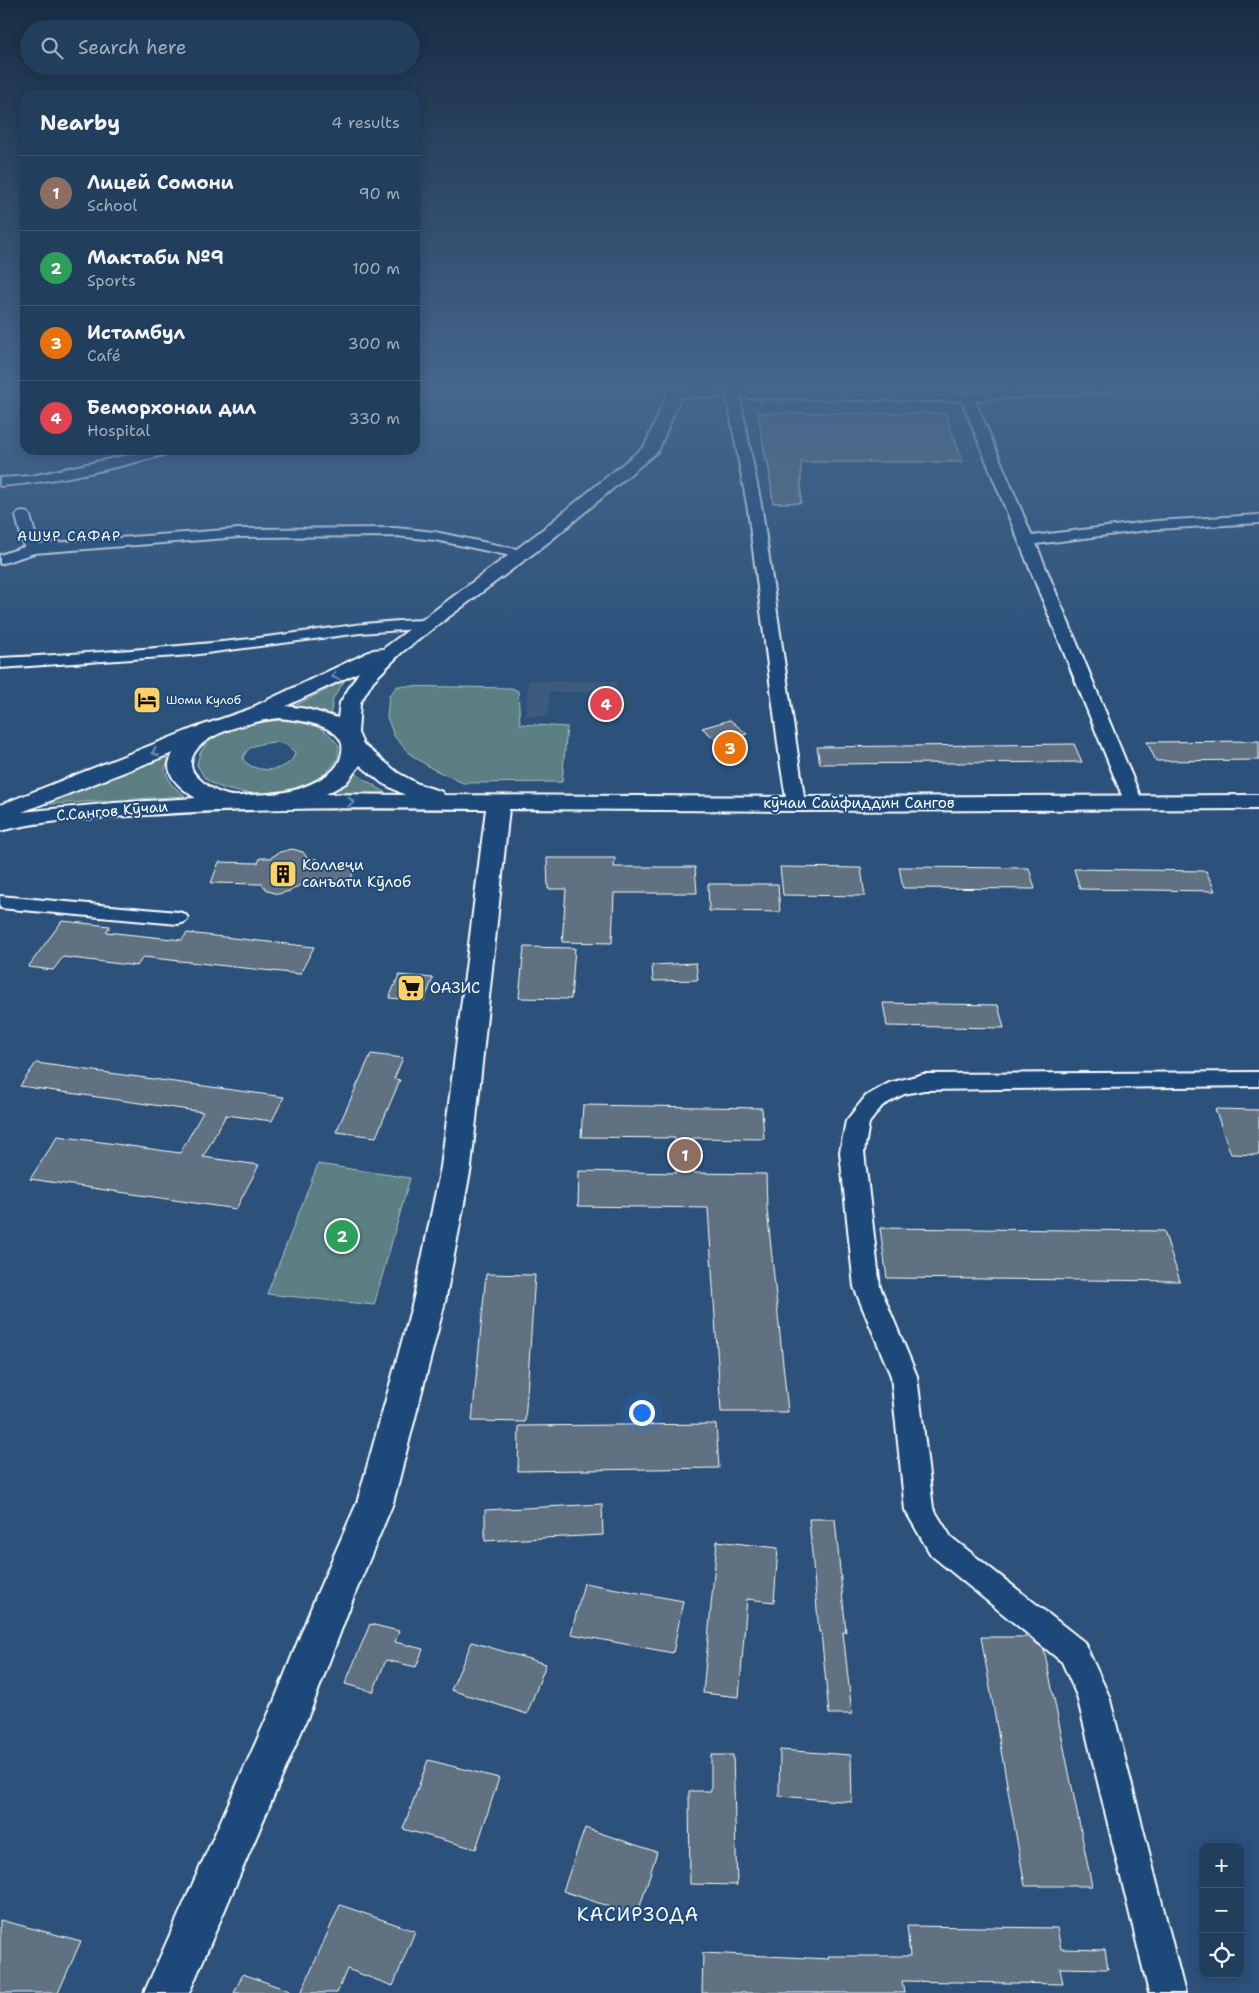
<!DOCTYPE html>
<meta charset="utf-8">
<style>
:root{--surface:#213e5c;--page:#294562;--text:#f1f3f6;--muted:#a2aebb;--line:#3e5772;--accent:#bca0f2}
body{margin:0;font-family:"Shantell Sans",sans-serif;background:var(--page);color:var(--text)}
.controls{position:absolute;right:15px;bottom:15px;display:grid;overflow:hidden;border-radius:10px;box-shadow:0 2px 12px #0003}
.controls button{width:45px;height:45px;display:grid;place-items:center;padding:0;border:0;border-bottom:1px solid var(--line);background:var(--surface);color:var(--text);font:25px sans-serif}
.you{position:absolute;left:641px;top:1412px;width:18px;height:18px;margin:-12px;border:4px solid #fff;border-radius:50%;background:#1a73e8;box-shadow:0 0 0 8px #1a73e833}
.badge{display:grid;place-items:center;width:32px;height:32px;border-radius:50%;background:var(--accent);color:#fff;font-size:16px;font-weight:700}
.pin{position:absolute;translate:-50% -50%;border:2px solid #fff;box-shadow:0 1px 5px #0006}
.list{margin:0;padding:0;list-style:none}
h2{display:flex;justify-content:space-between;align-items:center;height:65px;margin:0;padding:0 20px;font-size:21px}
h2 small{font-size:16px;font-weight:400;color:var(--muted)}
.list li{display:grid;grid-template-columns:32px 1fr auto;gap:15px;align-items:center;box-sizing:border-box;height:75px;padding:0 20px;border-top:1px solid var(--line)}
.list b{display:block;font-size:19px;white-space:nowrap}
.list p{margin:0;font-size:16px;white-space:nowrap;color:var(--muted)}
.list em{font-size:16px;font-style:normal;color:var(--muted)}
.icon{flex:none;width:28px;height:28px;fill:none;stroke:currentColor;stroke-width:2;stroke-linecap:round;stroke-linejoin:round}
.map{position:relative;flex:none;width:1259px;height:1993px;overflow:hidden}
.search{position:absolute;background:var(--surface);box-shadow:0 2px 12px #0003;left:20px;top:20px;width:400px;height:55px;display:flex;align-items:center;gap:12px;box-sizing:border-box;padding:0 18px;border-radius:28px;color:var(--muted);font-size:19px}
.panel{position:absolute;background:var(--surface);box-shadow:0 2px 12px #0003;left:20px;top:90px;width:400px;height:365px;border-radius:15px}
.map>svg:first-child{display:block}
</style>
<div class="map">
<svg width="1259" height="1993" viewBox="0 0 1259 1993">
<rect width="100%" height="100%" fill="#2c527b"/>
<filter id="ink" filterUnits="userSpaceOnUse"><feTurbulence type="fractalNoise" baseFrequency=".02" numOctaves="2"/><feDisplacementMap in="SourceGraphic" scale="10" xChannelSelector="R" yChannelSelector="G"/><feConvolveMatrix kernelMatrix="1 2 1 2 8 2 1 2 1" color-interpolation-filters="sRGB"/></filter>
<g filter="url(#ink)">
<path fill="#3c5c7d" d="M528 681H617V716H594V692H549L548 716H526Z"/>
<path fill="#5b7f84" stroke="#adbfc2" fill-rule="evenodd" d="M344 681 333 699 330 716 288 709Z
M397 686 512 688 518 691 520 724 567 727 562 782 463 783 431 768 410 754 394 736 387 717 389 696Z
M289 720C312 724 325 726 339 746 338 751 339 758 336 761 317 795 233 804 205 778 202 775 200 769 197 765 198 760 199 754 202 750 220 723 260 721 289 720ZM276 742 285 744 295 752C292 773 253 775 243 759 246 744 264 743 276 742Z
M170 754 165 770 171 784 185 796 35 805Z
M353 772 386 793 325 794Z
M318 1164 410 1178 374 1305 267 1294Z"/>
<path fill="#617281" stroke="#fff" d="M758 413H945L963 462H801V503H773L768 461H766Z
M730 720 747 734 719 742 702 728Z
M1259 741V760L1156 761 1147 742Z
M1074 744 1082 762 820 764 817 747Z
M292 849 303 852 308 859H318L316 864 355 865 349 886 300 885 290 891 278 894 268 891 262 884 211 883 219 862 258 863 260 858H270L280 852Z
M547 858H615L614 867H695L697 893H614L612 943 562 942 566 889H548Z
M780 867 861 868 865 896 783 895Z
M899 867 1029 868 1035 889 903 888Z
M1074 869 1206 871 1215 891 1080 889Z
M708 884H778L780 912 709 911Z
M62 921 110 926 106 932 182 940 187 933 314 947 300 974 143 957 137 966 63 957 53 970 28 967Z
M524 947 575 948 571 999 519 998Z
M696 963 698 980 653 981 652 965Z
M399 975 433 978 424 1001 389 998Z
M883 1003 998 1005 1004 1028 887 1026Z
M371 1054 403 1058 394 1079 400 1080 376 1137 336 1132Z
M36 1063 284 1097 272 1121 226 1115 203 1157 259 1165 236 1209 30 1179 58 1136 180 1153 203 1112 20 1086Z
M583 1105 762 1108 764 1139 693 1138 694 1173 766 1174 767 1209 788 1412H721L708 1208 578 1206 579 1171 676 1173 675 1138 581 1137Z
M1215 1109 1259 1110V1155L1231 1154Z
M880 1228 1164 1231 1180 1281 887 1278Z
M486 1274 535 1275 525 1422 472 1421Z
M716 1424 719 1468 518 1471 519 1426Z
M602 1504 603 1535 485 1541V1510Z
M809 1519H835L846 1632H843L852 1714H829L821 1632H819Z
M717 1541 778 1548 774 1602 747 1599 739 1697 703 1693Z
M584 1583 683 1601 673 1653 571 1634Z
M370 1624 399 1631 395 1642 423 1649 416 1667 386 1660 373 1692 345 1684Z
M981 1637H1028L1044 1649 1092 1886H1025Z
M472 1642 546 1664 527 1714 451 1690Z
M780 1750 851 1755 852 1802 779 1796Z
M711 1755H733L737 1885 690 1884 689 1791H711Z
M428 1760 499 1778 476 1849 403 1829Z
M585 1828 657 1852 637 1916 563 1891Z
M340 1905 415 1931 393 1986 347 1969 337 1993H301Z
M0 1920 81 1941 58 1993H0Z
M907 1926 1057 1928 1061 1949 1105 1950 1108 1969 1060 1968 1063 1984 902 1981 904 1993H702L703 1953 829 1959 828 1956H910Z
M243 1974 290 1991V1993H234Z"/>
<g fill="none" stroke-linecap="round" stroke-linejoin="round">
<defs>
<path id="minor" d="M1065 387H1119L1113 391 975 400 1032 536 1156 521 1259 515V523L1156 529 1036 544 1143 803 1140 807 1134 809 1128 807 1125 803 962 401 740 398 762 510 805 804 802 808 796 810 790 808 787 804 781 767 748 510 727 397H675L669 393 675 389 967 393Z
M151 450H173L171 453C115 468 57 482 0 486V478L32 476Z
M23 512 28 513 30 516 38 544 239 529 396 528 435 532 521 550 526 551 528 554 526 557 521 558 435 540 396 536 239 537 34 553 0 564V555L24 547 16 516 18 513Z
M425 620 431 622 433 625 431 628 360 633 191 655 0 668V658C84 654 167 648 251 639 309 632 366 621 425 620Z
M0 896 178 912 185 914 188 918 185 922 178 924 0 908Z
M1259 1072V1086L924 1090 904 1094 882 1106 869 1123 864 1152 880 1287 917 1376 933 1508 951 1537 1084 1642 1109 1696 1185 1993H1149L1077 1696 1062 1662 931 1555 905 1510 891 1376 854 1287 840 1152 846 1121 866 1096 889 1083 924 1074Z"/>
<path id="tertiary" d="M670 387H685L658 451 550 541 402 652 373 681 360 703 358 733 363 744 398 773 418 784 442 792 444 795 796 797 1259 795V809L796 811 509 809 471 1167 445 1302 393 1503 354 1596 312 1707 189 1993H144L273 1704 316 1596 357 1503 413 1302 441 1167 486 809C373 808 260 807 147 815 99 818 47 819 0 831V805L192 729 253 708 255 706 373 650 383 649 538 533 645 446ZM359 672 340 703 338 718 307 709 286 706ZM279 718C297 720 348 725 342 752 340 765 333 772 322 778 297 793 278 794 250 795 243 796 233 797 227 795 219 793 210 788 204 783 198 778 191 772 191 765 191 733 255 721 279 718ZM173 753C172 756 169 762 169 765 169 780 185 791 196 798L114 803 22 812ZM360 765 382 783 405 795 326 794 346 783Z"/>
</defs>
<use href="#minor" stroke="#fff" stroke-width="4"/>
<use href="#tertiary" stroke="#fff" stroke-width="4"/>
<use href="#minor" fill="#1f4a7a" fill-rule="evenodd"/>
<use href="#tertiary" fill="#1f4a7a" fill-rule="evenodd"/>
</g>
<defs><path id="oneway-chevron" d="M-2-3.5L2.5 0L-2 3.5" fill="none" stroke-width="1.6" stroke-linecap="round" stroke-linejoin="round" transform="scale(1.25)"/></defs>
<g stroke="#7992af">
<use href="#oneway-chevron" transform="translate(335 676) rotate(155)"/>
<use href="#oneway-chevron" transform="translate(155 752) rotate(159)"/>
<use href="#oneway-chevron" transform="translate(351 802) rotate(1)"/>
</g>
</g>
<linearGradient id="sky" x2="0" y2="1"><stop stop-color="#182d44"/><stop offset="0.58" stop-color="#45668d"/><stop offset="1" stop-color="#45668d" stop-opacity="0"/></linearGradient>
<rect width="1259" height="666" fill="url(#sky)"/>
<defs>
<symbol id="hotel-square" viewBox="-11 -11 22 22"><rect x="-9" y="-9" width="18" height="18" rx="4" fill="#ffd166" stroke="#1f4a7a"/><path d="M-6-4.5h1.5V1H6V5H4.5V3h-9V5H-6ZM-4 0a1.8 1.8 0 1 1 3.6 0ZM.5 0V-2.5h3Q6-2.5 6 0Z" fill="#111"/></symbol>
<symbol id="building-square" viewBox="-11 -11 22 22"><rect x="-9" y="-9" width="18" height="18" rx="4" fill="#ffd166" stroke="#1f4a7a"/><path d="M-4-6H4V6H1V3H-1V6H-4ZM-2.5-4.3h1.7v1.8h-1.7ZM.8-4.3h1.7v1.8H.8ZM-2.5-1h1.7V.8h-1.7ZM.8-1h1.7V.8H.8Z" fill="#111"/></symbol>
<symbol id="supermarket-square" viewBox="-11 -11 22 22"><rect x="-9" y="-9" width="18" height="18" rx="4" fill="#ffd166" stroke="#1f4a7a"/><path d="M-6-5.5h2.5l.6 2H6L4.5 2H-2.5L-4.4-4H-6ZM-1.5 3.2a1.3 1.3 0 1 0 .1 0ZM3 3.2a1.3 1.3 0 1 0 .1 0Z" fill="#111"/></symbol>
</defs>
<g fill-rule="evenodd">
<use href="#hotel-square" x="131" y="684" width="32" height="32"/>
<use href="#building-square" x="267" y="858" width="32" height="32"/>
<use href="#supermarket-square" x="395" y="972" width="32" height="32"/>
</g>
<g text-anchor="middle" stroke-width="4" stroke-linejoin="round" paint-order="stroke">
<g font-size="12" fill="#fff" stroke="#1f4a7a" text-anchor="start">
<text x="166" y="704">Шоми Кулоб</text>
</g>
<g font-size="14" letter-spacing="1" fill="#fff" stroke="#1f4a7a">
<text x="69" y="541">АШУР САФАР</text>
</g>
<g font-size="15" fill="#fff" stroke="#1f4a7a">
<text x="859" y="808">кӯчаи Сайфиддин Сангов</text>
<text transform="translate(112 811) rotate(-5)" y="5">С.Сангов Кӯчаи</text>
</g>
<g font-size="15" fill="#fff" stroke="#1f4a7a" text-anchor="start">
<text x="302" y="870">Коллеҷи<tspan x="302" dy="17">санъати Кӯлоб</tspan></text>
<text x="430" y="993">ОАЗИС</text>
</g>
<g font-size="19" letter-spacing="1" fill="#fff" stroke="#1f4a7a">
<text x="638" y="1921">КАСИРЗОДА</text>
</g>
</g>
</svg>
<div class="controls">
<button>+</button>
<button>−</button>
<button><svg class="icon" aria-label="locate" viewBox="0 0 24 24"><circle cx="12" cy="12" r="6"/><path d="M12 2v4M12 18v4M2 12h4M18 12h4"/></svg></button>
</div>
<div class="you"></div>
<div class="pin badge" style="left:685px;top:1155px;background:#8d6e63">1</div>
<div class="pin badge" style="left:342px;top:1236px;background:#2e9e5b">2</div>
<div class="pin badge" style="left:730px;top:748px;background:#e8710a">3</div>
<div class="pin badge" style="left:606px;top:704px;background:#e0444e">4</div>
<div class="search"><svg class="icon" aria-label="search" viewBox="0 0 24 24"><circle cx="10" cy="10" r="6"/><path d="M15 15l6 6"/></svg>Search here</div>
<section class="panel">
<h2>Nearby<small>4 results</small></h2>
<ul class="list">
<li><span class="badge" style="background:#8d6e63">1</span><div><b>Лицей Сомони</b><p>School</p></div><em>90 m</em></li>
<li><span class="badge" style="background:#2e9e5b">2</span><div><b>Мактаби №9</b><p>Sports</p></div><em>100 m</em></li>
<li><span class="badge" style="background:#e8710a">3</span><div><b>Истамбул</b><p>Café</p></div><em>300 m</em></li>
<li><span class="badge" style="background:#e0444e">4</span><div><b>Беморхонаи дил</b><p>Hospital</p></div><em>330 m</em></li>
</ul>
</section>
</div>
